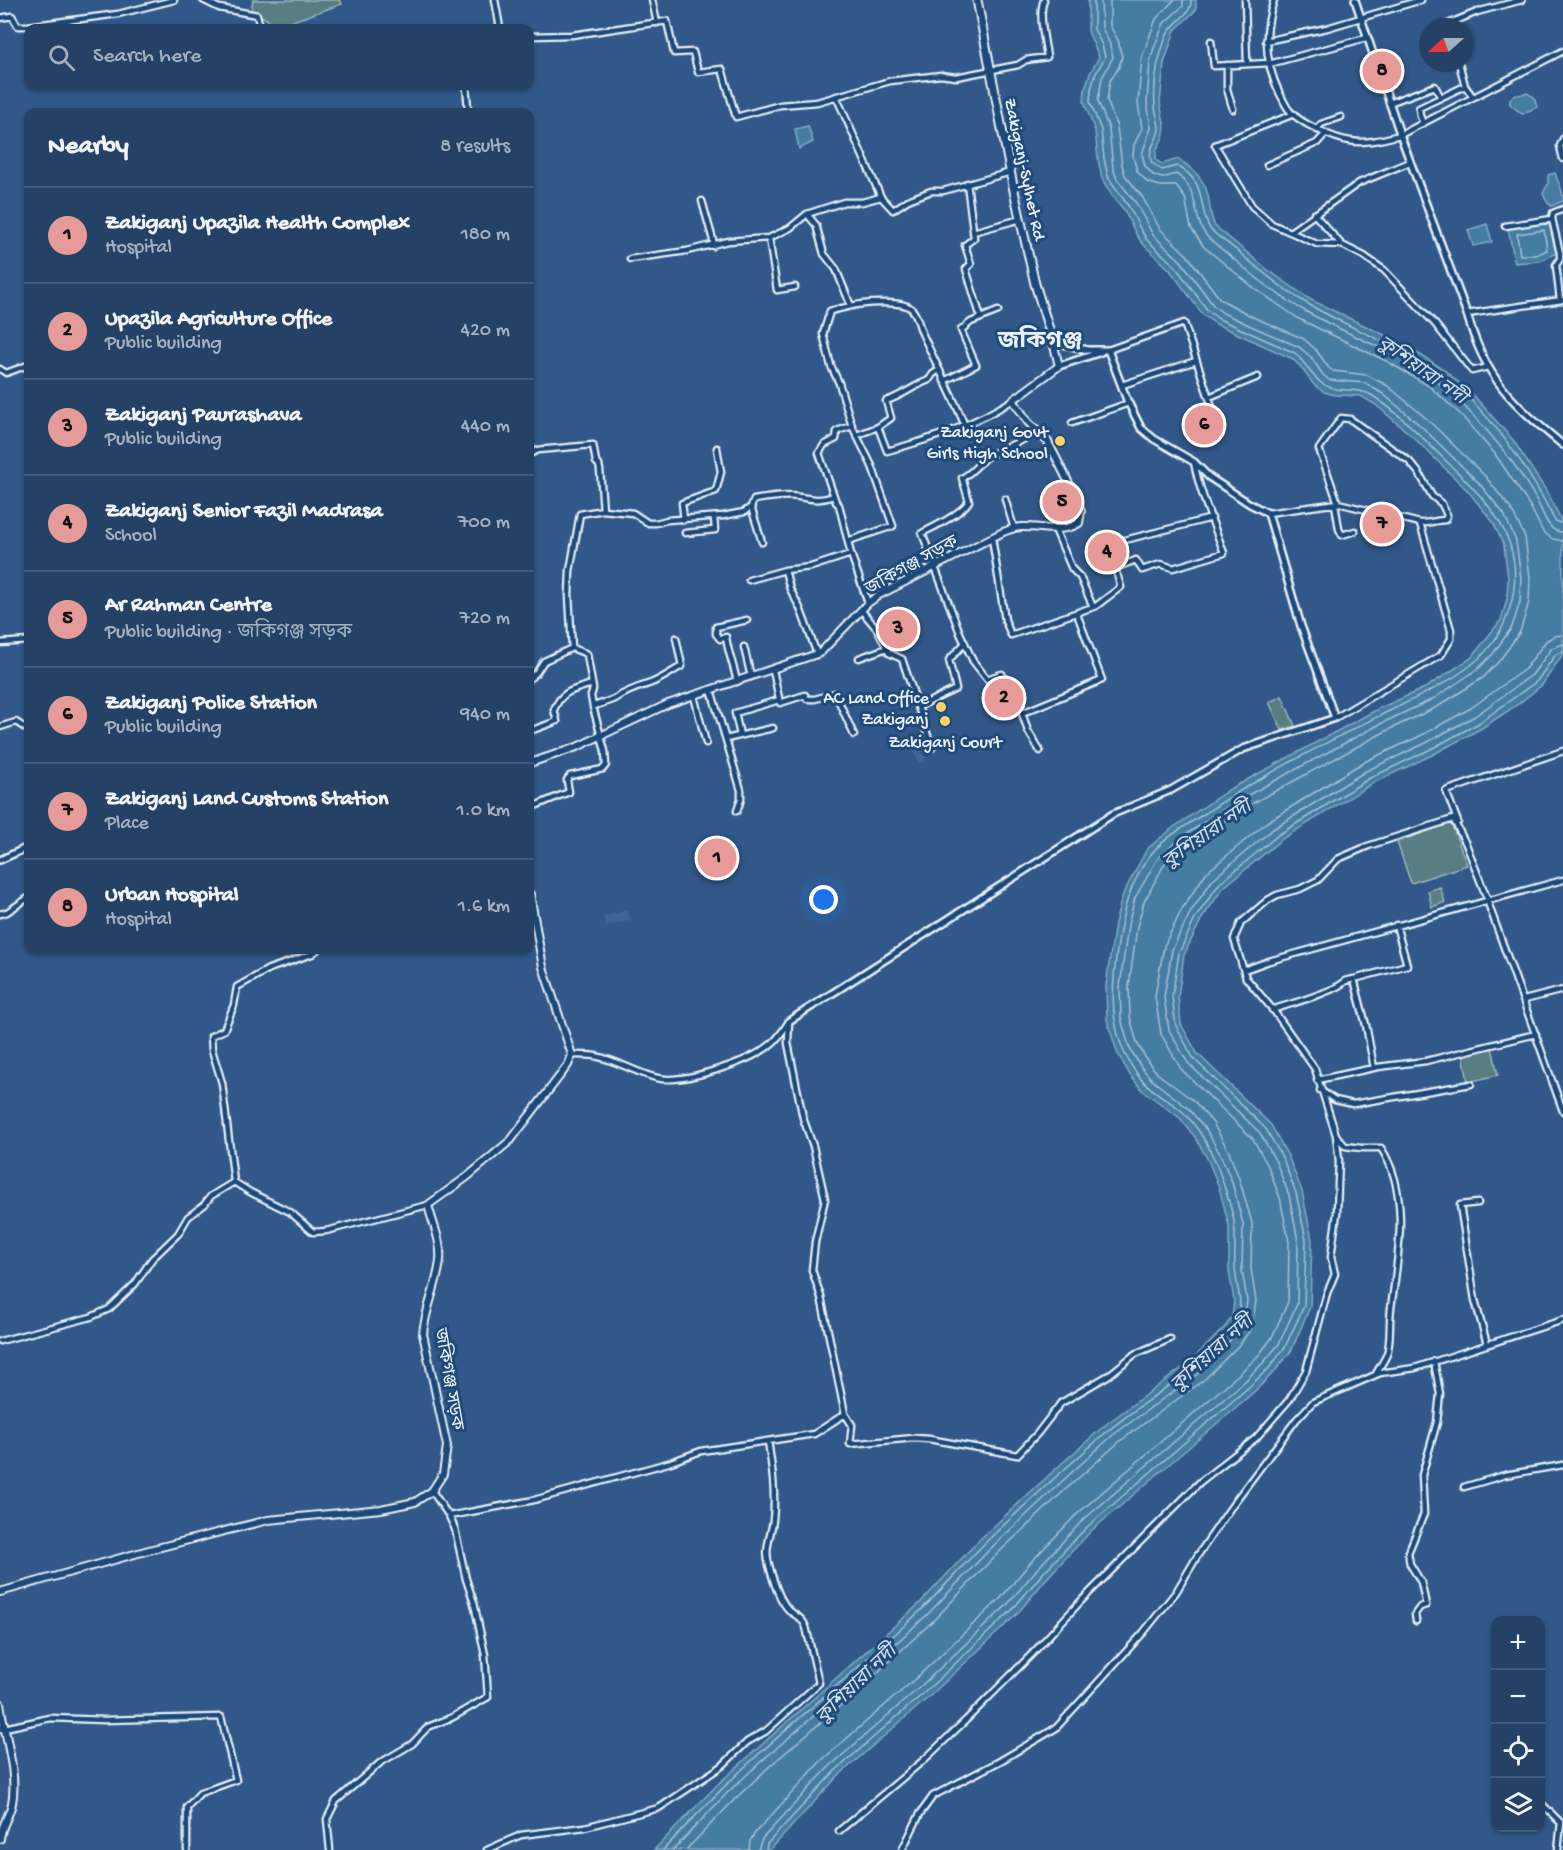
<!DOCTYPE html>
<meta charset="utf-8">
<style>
:root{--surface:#254266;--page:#314d6f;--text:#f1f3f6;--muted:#a3b0bf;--line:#425b7a;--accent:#e69b98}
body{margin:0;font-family:"Gochi Hand","Noto Sans Bengali",sans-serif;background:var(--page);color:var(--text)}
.controls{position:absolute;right:18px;bottom:18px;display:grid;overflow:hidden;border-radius:12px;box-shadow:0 2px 4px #0004}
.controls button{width:54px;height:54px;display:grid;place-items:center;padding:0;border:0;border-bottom:2px solid var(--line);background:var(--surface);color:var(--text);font:30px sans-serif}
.compass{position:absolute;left:1419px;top:18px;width:54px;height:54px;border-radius:50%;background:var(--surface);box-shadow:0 2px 4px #0004;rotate:249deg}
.you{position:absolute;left:824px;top:900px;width:21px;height:21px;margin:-15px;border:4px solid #fff;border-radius:50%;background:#1a73e8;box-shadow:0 0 0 9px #1a73e833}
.badge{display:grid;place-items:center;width:39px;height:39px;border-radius:50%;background:var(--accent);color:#111;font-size:20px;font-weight:700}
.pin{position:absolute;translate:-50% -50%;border:3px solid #fff;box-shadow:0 2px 6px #0006}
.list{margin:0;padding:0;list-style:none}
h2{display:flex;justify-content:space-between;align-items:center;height:78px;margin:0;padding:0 24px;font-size:26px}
h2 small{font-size:20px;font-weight:400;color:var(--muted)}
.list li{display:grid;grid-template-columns:39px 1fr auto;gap:18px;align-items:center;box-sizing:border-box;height:96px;padding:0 24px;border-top:2px solid var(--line)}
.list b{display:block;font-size:22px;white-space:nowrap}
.list p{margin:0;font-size:20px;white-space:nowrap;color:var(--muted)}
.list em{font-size:20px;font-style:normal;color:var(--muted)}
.icon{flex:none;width:33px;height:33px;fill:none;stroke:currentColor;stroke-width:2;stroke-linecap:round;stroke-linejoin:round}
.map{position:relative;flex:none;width:1563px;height:1850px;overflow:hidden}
.search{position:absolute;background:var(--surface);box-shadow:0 2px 4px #0004;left:24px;top:24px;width:510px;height:66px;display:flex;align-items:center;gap:15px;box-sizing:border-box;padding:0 21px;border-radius:12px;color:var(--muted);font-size:22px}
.panel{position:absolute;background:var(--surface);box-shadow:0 2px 4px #0004;left:24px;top:108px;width:510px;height:846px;border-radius:12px}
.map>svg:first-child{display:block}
</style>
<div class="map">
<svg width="1563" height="1850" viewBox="0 0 1563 1850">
<rect width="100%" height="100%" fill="#315888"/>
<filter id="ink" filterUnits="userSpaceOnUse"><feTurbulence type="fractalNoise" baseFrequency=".0167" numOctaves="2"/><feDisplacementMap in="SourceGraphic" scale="12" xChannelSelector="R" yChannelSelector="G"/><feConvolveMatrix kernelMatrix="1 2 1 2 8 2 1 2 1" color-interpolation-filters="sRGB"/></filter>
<g filter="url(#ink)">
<path fill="#416594" d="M918 744 927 760 919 764 911 747Z
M627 910 631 920 606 927 603 917Z"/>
<path fill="#597d82" stroke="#a0b7bd" stroke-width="1.5" d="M253 0H339L342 4 273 28H268V20L251 10Z
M1282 696 1295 726 1282 730 1269 702Z
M1451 823 1467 865 1411 883 1397 842Z
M1440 887 1445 902 1432 907 1428 891Z
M1492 1047 1498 1075 1468 1082 1463 1054Z"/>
<path fill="#447ba1" stroke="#86aac4" stroke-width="1.5" d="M1088 0H1196V10L1175 30 1164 63 1160 103 1165 128 1163 137 1156 151V160L1162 164 1178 159C1190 166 1203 178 1207 192 1211 204 1209 214 1215 226L1268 270 1311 300 1399 342 1442 368 1475 397 1513 440 1549 495 1563 524V654L1542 685 1517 705 1482 728 1432 755 1373 783 1282 839 1223 888 1201 920 1184 955 1178 997 1181 1024 1197 1053 1271 1125 1288 1156 1302 1191 1312 1240 1310 1307 1291 1351 1275 1371 1255 1391 1091 1531 1047 1578 1017 1614 929 1697 838 1776 770 1850H654L718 1784 920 1603 979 1540 1049 1475 1105 1425 1190 1362 1225 1327 1232 1317 1234 1301 1229 1271V1226L1219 1187 1208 1160 1195 1137 1180 1118 1142 1090 1130 1075 1117 1052 1107 1020 1106 985 1115 923 1123 894 1147 849 1174 827 1230 789 1378 709 1427 687 1471 658 1501 620 1507 599 1508 579 1504 546 1493 522 1468 491 1412 436 1376 405 1361 396 1335 395 1324 392 1314 385 1300 366 1291 358 1216 324 1203 315 1170 270 1143 244 1136 234 1124 210 1111 194 1102 179 1098 159 1095 131 1084 102 1085 88 1090 73 1099 57 1088 31Z
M1527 93 1534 97 1537 107 1522 114 1510 104V100L1513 96Z
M808 126 813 142 799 149 795 129Z
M1555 173C1558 185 1563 186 1563 201L1551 206 1546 200 1543 193 1548 184V175Z
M1549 222 1556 253 1540 261 1515 263 1508 229Z
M1487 224 1492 242 1473 246 1468 230Z"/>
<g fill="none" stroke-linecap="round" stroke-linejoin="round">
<path stroke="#a6c2d5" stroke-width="1.5" d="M1174 0 1156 19 1142 57 1138 103 1142 128 1134 145 1133 156 1137 171 1147 182 1160 186H1176L1185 198 1191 228 1204 247 1254 288 1299 319 1388 362 1429 386 1460 414 1495 454 1530 506 1543 532 1553 539 1563 541
M1183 0V6L1164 23 1154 48 1150 61 1147 102 1151 128 1142 154 1145 166 1153 175 1162 178 1176 174C1205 193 1187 222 1214 243 1243 266 1272 293 1305 311 1347 335 1394 350 1434 379 1454 394 1472 414 1489 433 1507 454 1525 478 1538 503 1542 511 1545 521 1551 527 1554 531 1558 532 1563 532
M1191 0C1192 16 1173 20 1166 37 1158 58 1153 83 1155 105 1155 113 1159 121 1159 128 1158 142 1146 149 1152 163L1162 170 1177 166C1208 182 1197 205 1210 229 1218 237 1227 242 1235 249 1258 269 1282 289 1308 304 1350 329 1397 344 1437 372 1488 407 1528 467 1555 521L1563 524
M1544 230 1547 250 1536 255H1520L1517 234Z
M663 1850C694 1817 726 1783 760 1753 812 1706 867 1661 918 1613 941 1591 962 1566 984 1544 1022 1507 1061 1472 1101 1437 1138 1404 1182 1381 1217 1345 1223 1338 1233 1330 1237 1320 1244 1303 1236 1286 1235 1268 1234 1251 1237 1233 1233 1216 1223 1179 1211 1139 1183 1112 1167 1098 1147 1090 1135 1071 1109 1034 1111 993 1117 950 1120 932 1122 914 1128 898 1133 883 1143 863 1153 852 1167 836 1187 825 1204 814 1259 777 1320 746 1379 716 1411 700 1443 687 1471 665 1508 636 1524 586 1509 542 1502 522 1488 504 1474 489 1462 476 1449 464 1437 452 1417 432 1396 411 1373 396 1357 386 1338 394 1323 384 1311 377 1305 362 1295 353L1219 319 1208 311 1175 266 1147 240 1142 232 1129 207 1108 177 1104 158 1101 130 1090 102 1091 89 1095 75 1105 57 1102 45 1094 29V0
M673 1850 727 1793 765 1758 858 1678 929 1613 989 1550 1058 1485 1113 1435 1199 1373 1236 1334 1244 1322 1247 1301 1242 1270 1243 1224 1232 1182 1220 1154 1206 1129 1188 1108 1152 1080 1141 1067 1129 1047 1121 1018 1120 986 1128 925 1135 898 1158 858 1182 837 1237 801 1384 722 1433 699 1478 669 1493 654 1512 627 1520 602 1521 578 1516 541 1504 514 1478 482 1421 426 1383 394 1365 383 1329 380 1323 375 1311 357 1299 347 1251 326 1223 313 1213 305 1181 261 1153 235 1136 203 1117 179 1113 168 1109 129 1098 101 1102 78 1113 57 1109 42 1102 28 1101 0
M686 1850 734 1800 771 1765 864 1685 935 1619 995 1556 1064 1491 1119 1442 1205 1379 1241 1343 1252 1327 1256 1301 1251 1269 1252 1223 1239 1178 1228 1150 1213 1123 1194 1101 1158 1074 1148 1062 1137 1043 1130 1017 1129 986 1137 927 1144 902 1165 863 1188 845 1242 809 1388 730 1437 707 1484 677 1500 660 1520 632 1529 602 1530 577 1525 537 1511 509 1485 476 1427 419 1388 386 1367 375 1333 371 1329 368 1316 350 1304 339 1255 318 1220 299 1187 255 1160 229 1143 198 1125 175 1122 165 1117 127 1107 100 1110 81 1119 67 1122 57 1118 40 1110 26V0
M749 1850 750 1841 755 1833 822 1760 914 1680 1000 1599 1030 1563 1076 1515 1239 1374 1258 1356 1271 1339 1288 1302 1289 1242 1280 1198 1268 1166 1253 1139 1181 1069 1161 1034 1155 996 1164 946 1182 909 1206 873 1267 822 1362 763 1422 735 1471 708 1525 669 1546 641 1554 636 1563 635
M758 1850 762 1839 829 1767 920 1687 1007 1605 1037 1569 1082 1521 1245 1381 1264 1362 1279 1344 1297 1304 1298 1241 1289 1195 1276 1162 1260 1133 1188 1063 1169 1030 1164 997 1172 950 1190 913 1213 879 1273 829 1366 771 1426 743 1475 716 1532 675 1552 648 1563 644
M766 1850 767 1844 834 1772 925 1692 1012 1610 1042 1574 1087 1527 1250 1386 1270 1367 1285 1347 1304 1306 1306 1240 1296 1193 1283 1159 1266 1129 1193 1058 1176 1026 1172 997 1179 953 1196 917 1219 884 1278 835 1370 778 1429 750 1479 723 1537 681 1556 654 1563 652"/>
<defs>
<path id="minor" d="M203 0 219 8 257 15 260 28
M495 0 500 28
M652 0 657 23
M1245 0 1247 63
M1274 0C1263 32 1265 64 1280 94 1283 99 1285 105 1289 110 1298 122 1334 139 1350 141 1366 144 1384 139 1400 135L1563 51
M0 18 12 16 18 26H27L118 14 174 0
M1448 27V24L1477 12 1522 0
M530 36 572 35 667 21 674 53 693 52 698 72 722 69 736 117 780 105 817 102 890 81 941 75 956 77 1018 65 1026 60 1047 57C1045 42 1038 14 1044 0
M1211 41 1214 66 1269 63
M1266 41 1327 28 1421 0
M1459 63 1465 86
M1269 64 1366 38
M1227 65V89L1233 109
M836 96 881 197 893 210 908 200 931 191H943L1011 172
M1389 103 1435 86 1441 98
M459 112 466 111 468 108 466 86
M1294 114 1215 145 1252 206 1272 224 1317 244 1342 245 1364 256 1384 270 1435 324 1472 371 1488 367
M1423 123 1420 116 1419 108 1465 86 1473 97
M1317 130 1321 124 1341 117
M1563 139 1560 146 1563 159
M1267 165 1317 143 1326 133
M967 183 974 238 965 245 971 264 966 269 981 318
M702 201 713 240V246
M807 214 816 225 824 254 836 269 851 306 830 311 823 334 831 366 839 383 852 426 872 466 893 526 848 541
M1314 214 1342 245
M1505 226 1552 219
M973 232 1021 219
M1290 232 1359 183 1410 162
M769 238 777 290 795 287
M630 259 687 251 728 241 769 238 790 228 807 214 844 202H862L881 197
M1560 300 1556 265 1560 259V253L1552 219 1553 213 1563 209
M851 306C864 303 895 301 907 306 917 310 918 324 922 333 936 364 952 394 965 426
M1467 314 1562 300
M1108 350 1184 323 1214 413
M0 369 6 373 28 365
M944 381 976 365 961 330 971 322 998 311
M1122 385 1196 361
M1209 397 1258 377
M1072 423 1129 403
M852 426 837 431 836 439 824 445 819 453 836 502 839 505 851 554 868 603
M878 427 887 451C932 439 974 425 1013 400
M857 435 878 427 891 418 886 401C902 396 913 386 929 380L933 374 939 370
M530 454 538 450 593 445 596 462 599 465 600 470 603 510 633 513 648 523H656L667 520 723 516 744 512 751 507 754 500C766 498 788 495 799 497 813 499 820 501 834 496
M1005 499 1014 528
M1338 503 1319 449 1341 418 1350 419 1409 461 1419 473 1432 496 1442 504 1447 515 1445 520C1436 520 1428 524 1420 523
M1335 504 1339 529 1342 535 1355 531
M751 507 762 542
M1268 513 1338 503 1420 523 1451 630V639L1441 655 1335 718
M684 520 682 503 716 491 721 472 717 448
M1055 529 1072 569 1080 577 1093 607
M685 533 715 530 714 517
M992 538 1005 620 1011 635 1096 606 1121 587 1115 568 1136 560 1142 570 1161 564 1173 568 1224 553C1213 522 1200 494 1194 462
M1113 543 1212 518
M785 570 790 589 800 608 817 654
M749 580 785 570 811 567 851 554
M861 610 878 630 889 653 902 659 932 748
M0 643 28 641
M744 647 751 677
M572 648 569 595 570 571 580 514 603 510
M859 658 887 648
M773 670 780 703 805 695 807 699H815L835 693 854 735
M530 678 536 673 544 661 572 648 587 654 593 689 591 696 593 707 605 751 606 765 603 769 570 776 567 780 569 792 530 808
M737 682C734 666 728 653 726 637L720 639 716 634V627L747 620
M711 690 741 790V799L737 811
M694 696 706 743
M593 707C600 703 609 702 616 698 626 691 639 687 651 683 662 679 671 672 682 666L676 638
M918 707 956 689 949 660 965 643
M1022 713 1007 689 1002 674 987 679 973 661 960 633 922 533C935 527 963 512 969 501L962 478C973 472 977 465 986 457L1039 432
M0 727 16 722 28 730
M530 731 557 721 554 710C561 691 573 690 592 684
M740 735 735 713 779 700
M726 739 773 728
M1040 751 1028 731 1022 713 1102 680 1077 614
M1458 822 1446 791 1563 751
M1487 900 1563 1111
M0 914 7 912 28 898
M1244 970 1269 961 1563 880
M1524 1000 1563 990
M1272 1010C1286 1005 1338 991 1345 981L1354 979
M572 1055C580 1055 588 1055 595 1056 617 1060 636 1073 657 1078 683 1084 750 1062 770 1045 778 1039 783 1031 788 1023
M1374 1068 1366 1025 1354 979 1407 965 1396 925
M1317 1080 1378 1067 1426 1061 1536 1034
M1320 1090 1335 1100 1353 1104 1471 1084
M234 1182 222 1083 212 1050 211 1036 224 1030 234 1005 237 987 269 969 312 954 317 950
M1478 1203 1460 1205 1475 1300 1487 1344
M0 1341 91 1317 109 1309 135 1284 152 1259 178 1234 188 1217 204 1205 211 1196 234 1182 250 1192 290 1212 313 1232 326 1231 428 1205
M1376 1374C1379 1368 1384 1361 1387 1354 1391 1342 1389 1322 1391 1308 1398 1257 1411 1194 1381 1148H1361L1345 1146 1336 1135 1315 1069 1274 1011 1246 978 1234 939 1241 923 1268 900 1277 895 1300 889 1318 880 1338 859 1368 846 1453 819 1466 844 1488 901
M845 1414 852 1425 850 1444 914 1438 929 1439 1017 1455 1037 1434 1061 1403 1109 1375 1135 1354 1170 1339
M1464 1487 1505 1475 1563 1465
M432 1491 449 1516 534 1500 668 1463 701 1451 814 1434 845 1414 821 1297 812 1270 815 1242 825 1199 813 1146 803 1118 788 1043 789 1021
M1416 1621 1415 1614 1420 1607 1426 1605 1421 1582 1410 1564 1408 1553 1424 1514 1422 1475 1437 1422 1440 1394 1434 1361
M0 1729 50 1718 104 1720 221 1717 236 1780 200 1793 187 1807V1850
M1540 1802 1561 1823 1558 1850
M839 1831 925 1759 966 1720 1032 1654 1081 1601 1200 1482 1256 1438 1289 1400 1306 1371 1327 1293 1335 1274 1331 1257 1337 1213 1338 1184 1339 1161 1336 1135
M330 1850 327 1819 336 1801 380 1763 412 1744 428 1727 453 1717 488 1697 485 1655 474 1603 466 1579 455 1529 449 1516
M487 1850 521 1835 585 1827 659 1808 722 1766 747 1742 766 1731 819 1683 806 1627C801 1616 798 1618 790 1611 779 1601 773 1580 769 1565 764 1549 771 1536 773 1520 776 1494 772 1467 768 1441
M902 1850 920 1814 933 1796 1000 1761 1056 1728 1143 1633 1176 1592 1198 1555 1236 1500 1296 1420 1313 1402 1380 1373 1415 1368 1563 1320"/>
<path id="tertiary" d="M1355 0 1401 137 1467 314C1485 379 1512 403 1563 445
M1053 342 1088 350H1108
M1059 366 1101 352
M0 860 28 847
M789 1021 1113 814 1171 790 1243 749 1335 718 1301 626 1268 513 1250 504 1209 477 1194 462 1154 439 1141 428 1127 400 1108 350"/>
<path id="secondary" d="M530 763 577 747 668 704 820 653 868 603 879 595 1003 532C1009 530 1015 527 1021 527 1041 526 1062 534 1079 523L1081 511 1072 489 1048 442 1028 422 1013 400 1059 366 1053 342
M0 1592 149 1550 268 1520 381 1509 415 1502 432 1491 443 1474 447 1446 423 1334C425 1308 438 1284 440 1260 442 1242 432 1222 428 1205L467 1177 511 1140 568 1065 572 1055 543 967 530 894
M0 1703C4 1734 18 1773 12 1803 10 1815 1 1826 0 1839"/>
<path id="primary" d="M977 0 1014 191 1035 284 1053 342"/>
</defs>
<use href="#minor" stroke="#e8f1f8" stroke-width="9"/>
<use href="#tertiary" stroke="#e8f1f8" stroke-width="10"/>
<use href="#secondary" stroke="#e8f1f8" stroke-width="10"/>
<use href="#primary" stroke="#e8f1f8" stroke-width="11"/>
<use href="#minor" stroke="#1f4a7a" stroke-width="4.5"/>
<use href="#tertiary" stroke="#1f4a7a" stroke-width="5"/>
<use href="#secondary" stroke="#1f4a7a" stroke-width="6"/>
<use href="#primary" stroke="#1f4a7a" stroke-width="7"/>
</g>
</g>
<g fill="#ffd166" stroke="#1f4a7a" stroke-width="2">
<circle cx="1060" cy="441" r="6"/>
<circle cx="941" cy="707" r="6"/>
<circle cx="945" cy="721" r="6"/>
</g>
<g text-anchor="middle" stroke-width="6" stroke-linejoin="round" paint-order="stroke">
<g font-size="18" fill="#e8f1f8" stroke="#1f4a7a">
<text transform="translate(1026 169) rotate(78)" y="6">Zakiganj-Sylhet Rd</text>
<text transform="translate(911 564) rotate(-29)" y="6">জকিগঞ্জ সড়ক</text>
<text transform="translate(450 1379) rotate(80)" y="6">জকিগঞ্জ সড়ক</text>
</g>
<g font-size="18" fill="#e8f1f8" stroke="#1f4a7a" text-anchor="end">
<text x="1048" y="437">Zakiganj Govt<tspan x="1048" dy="21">Girls High School</tspan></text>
<text x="929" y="703">AC Land Office<tspan x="929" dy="21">Zakiganj</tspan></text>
<text x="945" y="747" text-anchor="middle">Zakiganj Court</text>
</g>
<g font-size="20" font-style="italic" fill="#cfdfeb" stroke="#1f4a7a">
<text transform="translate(1423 369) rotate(35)" y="7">কুশিয়ারা নদী</text>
<text transform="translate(1206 833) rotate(-35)" y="7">কুশিয়ারা নদী</text>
<text transform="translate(1211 1352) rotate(-42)" y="7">কুশিয়ারা নদী</text>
<text transform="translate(855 1683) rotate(-44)" y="7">কুশিয়ারা নদী</text>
</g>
<g font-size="24" font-weight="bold" fill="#e8f1f8" stroke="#1f4a7a">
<text x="1040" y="347">জকিগঞ্জ</text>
</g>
</g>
</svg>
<div class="controls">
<button>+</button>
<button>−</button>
<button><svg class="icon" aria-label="locate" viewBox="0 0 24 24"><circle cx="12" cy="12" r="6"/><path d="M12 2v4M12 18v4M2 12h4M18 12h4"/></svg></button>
<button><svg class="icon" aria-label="layers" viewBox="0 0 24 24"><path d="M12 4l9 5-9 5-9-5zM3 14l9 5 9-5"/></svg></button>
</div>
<svg class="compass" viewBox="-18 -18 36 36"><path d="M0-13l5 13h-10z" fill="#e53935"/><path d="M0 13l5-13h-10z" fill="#a3b0bf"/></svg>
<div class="you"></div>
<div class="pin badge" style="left:717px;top:858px">1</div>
<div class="pin badge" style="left:1004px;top:698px">2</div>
<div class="pin badge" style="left:898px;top:629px">3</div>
<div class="pin badge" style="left:1107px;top:552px">4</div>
<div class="pin badge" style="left:1062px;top:502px">5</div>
<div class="pin badge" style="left:1204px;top:425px">6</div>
<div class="pin badge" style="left:1382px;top:524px">7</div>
<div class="pin badge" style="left:1382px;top:71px">8</div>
<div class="search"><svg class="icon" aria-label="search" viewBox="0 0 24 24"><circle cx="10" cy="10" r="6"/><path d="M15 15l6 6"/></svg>Search here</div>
<section class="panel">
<h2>Nearby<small>8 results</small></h2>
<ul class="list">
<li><span class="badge">1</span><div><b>Zakiganj Upazila Health Complex</b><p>Hospital</p></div><em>180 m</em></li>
<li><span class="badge">2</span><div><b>Upazila Agriculture Office</b><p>Public building</p></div><em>420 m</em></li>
<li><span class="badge">3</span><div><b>Zakiganj Paurashava</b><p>Public building</p></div><em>440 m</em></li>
<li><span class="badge">4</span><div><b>Zakiganj Senior Fazil Madrasa</b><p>School</p></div><em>700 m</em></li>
<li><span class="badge">5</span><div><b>Ar Rahman Centre</b><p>Public building · জকিগঞ্জ সড়ক</p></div><em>720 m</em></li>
<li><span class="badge">6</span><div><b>Zakiganj Police Station</b><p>Public building</p></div><em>940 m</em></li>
<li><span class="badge">7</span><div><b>Zakiganj Land Customs Station</b><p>Place</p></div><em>1.0 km</em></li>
<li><span class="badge">8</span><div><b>Urban Hospital</b><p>Hospital</p></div><em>1.6 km</em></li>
</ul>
</section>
</div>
